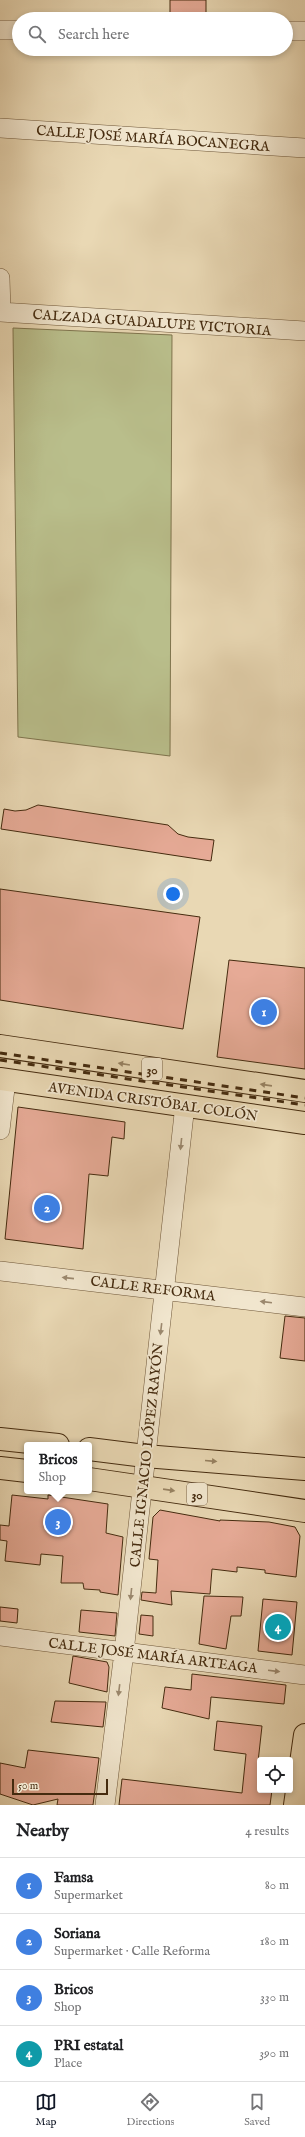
<!DOCTYPE html>
<meta charset="utf-8">
<style>
:root{--surface:#fff;--page:#f2f2f2;--text:#202124;--muted:#757577;--line:#e0e0e0;--accent:#111827}
body{margin:0;font-family:"IM FELL English",serif;background:var(--page);color:var(--text)}
.controls{position:absolute;right:12px;bottom:12px;display:grid;overflow:hidden;border-radius:4px;box-shadow:0 2px 6px #0003}
.controls button{width:36px;height:36px;display:grid;place-items:center;padding:0;border:0;border-bottom:1px solid var(--line);background:var(--surface);color:var(--text);font:20px sans-serif}
.scale{position:absolute;left:12px;bottom:10px;width:96px;box-sizing:border-box;padding-left:4px;border:2px solid #452b0f;border-top:0;font-size:11px;line-height:14px;white-space:nowrap;color:#452b0f;-webkit-text-stroke:3px #f1e6ce;paint-order:stroke}
.you{position:absolute;left:173px;top:894px;width:14px;height:14px;margin:-10px;border:3px solid #fff;border-radius:50%;background:#1a73e8;box-shadow:0 0 0 6px #1a73e833}
.badge{display:grid;place-items:center;width:26px;height:26px;border-radius:50%;background:var(--accent);color:#fff;font-size:13px;font-weight:700}
.pin{position:absolute;translate:-50% -50%;border:2px solid #fff;box-shadow:0 1px 4px #0006}
.popup{position:absolute;left:24px;top:1442px;width:68px;height:52px;box-sizing:border-box;display:grid;place-content:center;border-radius:4px;background:var(--surface);filter:drop-shadow(0 1px 3px #0005);font-size:13px;white-space:nowrap;color:var(--muted)}
.popup b{font-size:15px;color:var(--text)}
.popup::after{content:'';position:absolute;left:50%;top:100%;margin-left:-8px;border:8px solid transparent;border-top-color:var(--surface)}
.list{margin:0;padding:0;list-style:none}
h2{display:flex;justify-content:space-between;align-items:center;height:52px;margin:0;padding:0 16px;font-size:17px}
h2 small{font-size:13px;font-weight:400;color:var(--muted)}
.list li{display:grid;grid-template-columns:26px 1fr auto;gap:12px;align-items:center;box-sizing:border-box;height:56px;padding:0 16px;border-top:1px solid var(--line)}
.list b{display:block;font-size:15px;white-space:nowrap}
.list p{margin:0;font-size:13px;white-space:nowrap;color:var(--muted)}
.list em{font-size:13px;font-style:normal;color:var(--muted)}
.icon{flex:none;width:22px;height:22px;fill:none;stroke:currentColor;stroke-width:2;stroke-linecap:round;stroke-linejoin:round}
.map{position:relative;flex:none;width:305px;height:1805px;overflow:hidden}
.search{position:absolute;background:var(--surface);box-shadow:0 2px 6px #0003;left:12px;right:12px;top:12px;height:44px;display:flex;align-items:center;gap:10px;box-sizing:border-box;padding:0 14px;border-radius:22px;color:var(--muted);font-size:15px}
.sheet{height:276px;background:var(--surface)}
nav{display:flex;justify-content:space-around;align-items:center;box-sizing:border-box;height:56px;border-top:1px solid var(--line);background:var(--surface);font-size:11px;color:var(--muted)}
nav a{display:grid;justify-items:center;gap:2px}
nav .on{color:var(--accent)}
.map>svg:first-child{display:block}
</style>
<div class="map">
<svg width="305" height="1805" viewBox="0 0 305 1805">
<rect width="100%" height="100%" fill="#e9d8b4"/>
<filter id="stains"><feTurbulence type="fractalNoise" baseFrequency=".005" numOctaves="4"/><feColorMatrix values="0 0 0 0 .2 0 0 0 0 .09 0 0 0 0 .02 0 0 0 .5 -.17"/></filter>
<radialGradient id="worn" r=".72"><stop offset=".6" stop-color="#630" stop-opacity="0"/><stop offset="1" stop-color="#630" stop-opacity=".3"/></radialGradient>
<path fill="#b9be8b" stroke="#7f744d" d="M13 328 172 335 170 756 18 737Z"/>
<path fill="#e6aa96" stroke="#452b0f" d="M170 0H206V18H170Z
M38 805 168 825 178 834 188 837 214 840 211 861 1 829 4 809 15 811 26 810Z
M0 889 200 917 183 1029 0 1000Z
M229 960 305 968V1069L217 1057Z
M18 1107 125 1122 124 1139 112 1137 108 1176 89 1174 83 1249 5 1239Z
M285 1316 305 1318V1361L280 1358Z
M12 1495 48 1499V1495L108 1504 106 1533 123 1537 118 1595 100 1592V1590L84 1589 83 1583H61L63 1556 41 1554 40 1565 5 1561 7 1541 0 1540V1525L9 1526Z
M160 1510 220 1521V1520L269 1522 295 1527 300 1536 296 1577 265 1573V1570L237 1567V1572L212 1569 210 1594 171 1591 172 1605 141 1600 142 1592 156 1593 158 1560 149 1559 153 1517Z
M204 1596 243 1597 241 1616H231L226 1649 199 1644Z
M263 1599 297 1602 292 1655 258 1651Z
M0 1607 18 1609 17 1623 0 1621Z
M81 1610 117 1613 115 1636 79 1632Z
M141 1615 153 1616V1636L139 1634Z
M73 1656 107 1662 109 1667 107 1692 69 1683Z
M192 1674 286 1685 284 1704 211 1697 209 1719 162 1708 165 1687 191 1690Z
M55 1701 106 1702 103 1727 51 1722Z
M217 1721 262 1726 258 1762H260V1790H272L270 1805H119L122 1779 242 1793 246 1754 214 1750Z
M28 1750 99 1758 93 1805H57L58 1799 33 1805 0 1794V1763L25 1768Z"/>
<g fill="none" stroke-linecap="round" stroke-linejoin="round">
<defs>
<path id="minor" d="M0 30H19
M286 31H305
M0 128 305 148
M0 278 1 312
M0 312 305 331
M0 1130 6 1080
M0 1271 305 1307
M0 1636 305 1675
M105 1805 124 1652 185 1105"/>
<path id="major" d="M0 1046 305 1091
M0 1079 305 1123
M0 1439 58 1445
M89 1449 145 1456 305 1469
M0 1468 27 1471
M89 1479 305 1511"/>
<path id="highway" d="M295 1805 305 1735"/>
</defs>
<use href="#minor" stroke="#6e5638" stroke-width="20"/>
<use href="#major" stroke="#452b0f" stroke-width="24"/>
<use href="#highway" stroke="#452b0f" stroke-width="24"/>
<use href="#minor" stroke="#f1e6ce" stroke-width="19"/>
<use href="#major" stroke="#e9d8b4" stroke-width="22"/>
<use href="#highway" stroke="#e9d8b4" stroke-width="22"/>
<path stroke="#452b0f" stroke-width="3" stroke-dasharray="7 7" stroke-linecap="butt" d="M0 1053 305 1098
M0 1060 305 1105"/>
</g>
<defs><path id="oneway-solid" d="M-6-.8H1V-3.2L6.5 0L1 3.2V.8H-6Z"/></defs>
<g fill="#978262">
<use href="#oneway-solid" transform="translate(124 1064) rotate(-171)"/>
<use href="#oneway-solid" transform="translate(266 1085) rotate(-172)"/>
<use href="#oneway-solid" transform="translate(211 1461) rotate(5)"/>
<use href="#oneway-solid" transform="translate(169 1490) rotate(8)"/>
</g>
<g fill="#9b886e">
<use href="#oneway-solid" transform="translate(181 1144) rotate(96)"/>
<use href="#oneway-solid" transform="translate(68 1278) rotate(-174)"/>
<use href="#oneway-solid" transform="translate(266 1302) rotate(-173)"/>
<use href="#oneway-solid" transform="translate(161 1329) rotate(97)"/>
<use href="#oneway-solid" transform="translate(131 1594) rotate(96)"/>
<use href="#oneway-solid" transform="translate(274 1671) rotate(7)"/>
<use href="#oneway-solid" transform="translate(119 1690) rotate(97)"/>
</g>
<g text-anchor="middle" stroke-width="3.5" stroke-linejoin="round" paint-order="stroke">
<g fill="#f1e6ce" stroke="#796348" stroke-width="1">
<rect x="142" y="1058" width="20" height="22" rx="3"/>
<rect x="187" y="1483" width="20" height="22" rx="3"/>
</g>
<g font-size="13" font-weight="bold" fill="#452b0f">
<text x="152" y="1074">30</text>
<text x="197" y="1499">30</text>
</g>
<g font-size="14" fill="#452b0f" stroke="#f1e6ce">
<text transform="translate(153 138) rotate(4)" y="5">CALLE JOSÉ MARÍA BOCANEGRA</text>
<text transform="translate(152 322) rotate(4)" y="5">CALZADA GUADALUPE VICTORIA</text>
<text transform="translate(153 1101) rotate(8)" y="5">AVENIDA CRISTÓBAL COLÓN</text>
<text transform="translate(153 1288) rotate(7)" y="5">CALLE REFORMA</text>
<text transform="translate(146 1455) rotate(-84)" y="5">CALLE IGNACIO LÓPEZ RAYÓN</text>
<text transform="translate(153 1655) rotate(7)" y="5">CALLE JOSÉ MARÍA ARTEAGA</text>
</g>
</g>
<rect width="100%" height="100%" filter="url(#stains)"/>
<rect width="100%" height="100%" fill="url(#worn)"/>
</svg>
<div class="controls">
<button><svg class="icon" aria-label="locate" viewBox="0 0 24 24"><circle cx="12" cy="12" r="6"/><path d="M12 2v4M12 18v4M2 12h4M18 12h4"/></svg></button>
</div>
<div class="scale">50 m</div>
<div class="you"></div>
<div class="pin badge" style="left:264px;top:1012px;background:#3f7fe0">1</div>
<div class="pin badge" style="left:47px;top:1208px;background:#3f7fe0">2</div>
<div class="pin badge" style="left:58px;top:1522px;background:#3f7fe0">3</div>
<div class="popup"><b>Bricos</b>Shop</div>
<div class="pin badge" style="left:278px;top:1627px;background:#0f9aa8">4</div>
<div class="search"><svg class="icon" aria-label="search" viewBox="0 0 24 24"><circle cx="10" cy="10" r="6"/><path d="M15 15l6 6"/></svg>Search here</div>
</div>
<section class="sheet">
<h2>Nearby<small>4 results</small></h2>
<ul class="list">
<li><span class="badge" style="background:#3f7fe0">1</span><div><b>Famsa</b><p>Supermarket</p></div><em>80 m</em></li>
<li><span class="badge" style="background:#3f7fe0">2</span><div><b>Soriana</b><p>Supermarket · Calle Reforma</p></div><em>180 m</em></li>
<li><span class="badge" style="background:#3f7fe0">3</span><div><b>Bricos</b><p>Shop</p></div><em>330 m</em></li>
<li><span class="badge" style="background:#0f9aa8">4</span><div><b>PRI estatal</b><p>Place</p></div><em>390 m</em></li>
</ul>
</section>
<nav>
<a class="on"><svg class="icon" aria-label="map" viewBox="0 0 24 24"><path d="M3 6l6-2 6 2 6-2v14l-6 2-6-2-6 2zM9 4v14M15 6v14"/></svg>Map</a>
<a><svg class="icon" aria-label="directions" viewBox="0 0 24 24"><path d="M12 3l9 9-9 9-9-9zM9 14v-3h6M13 9l2 2-2 2"/></svg>Directions</a>
<a><svg class="icon" aria-label="saved" viewBox="0 0 24 24"><path d="M7 4h10v16l-5-4-5 4z"/></svg>Saved</a>
</nav>
